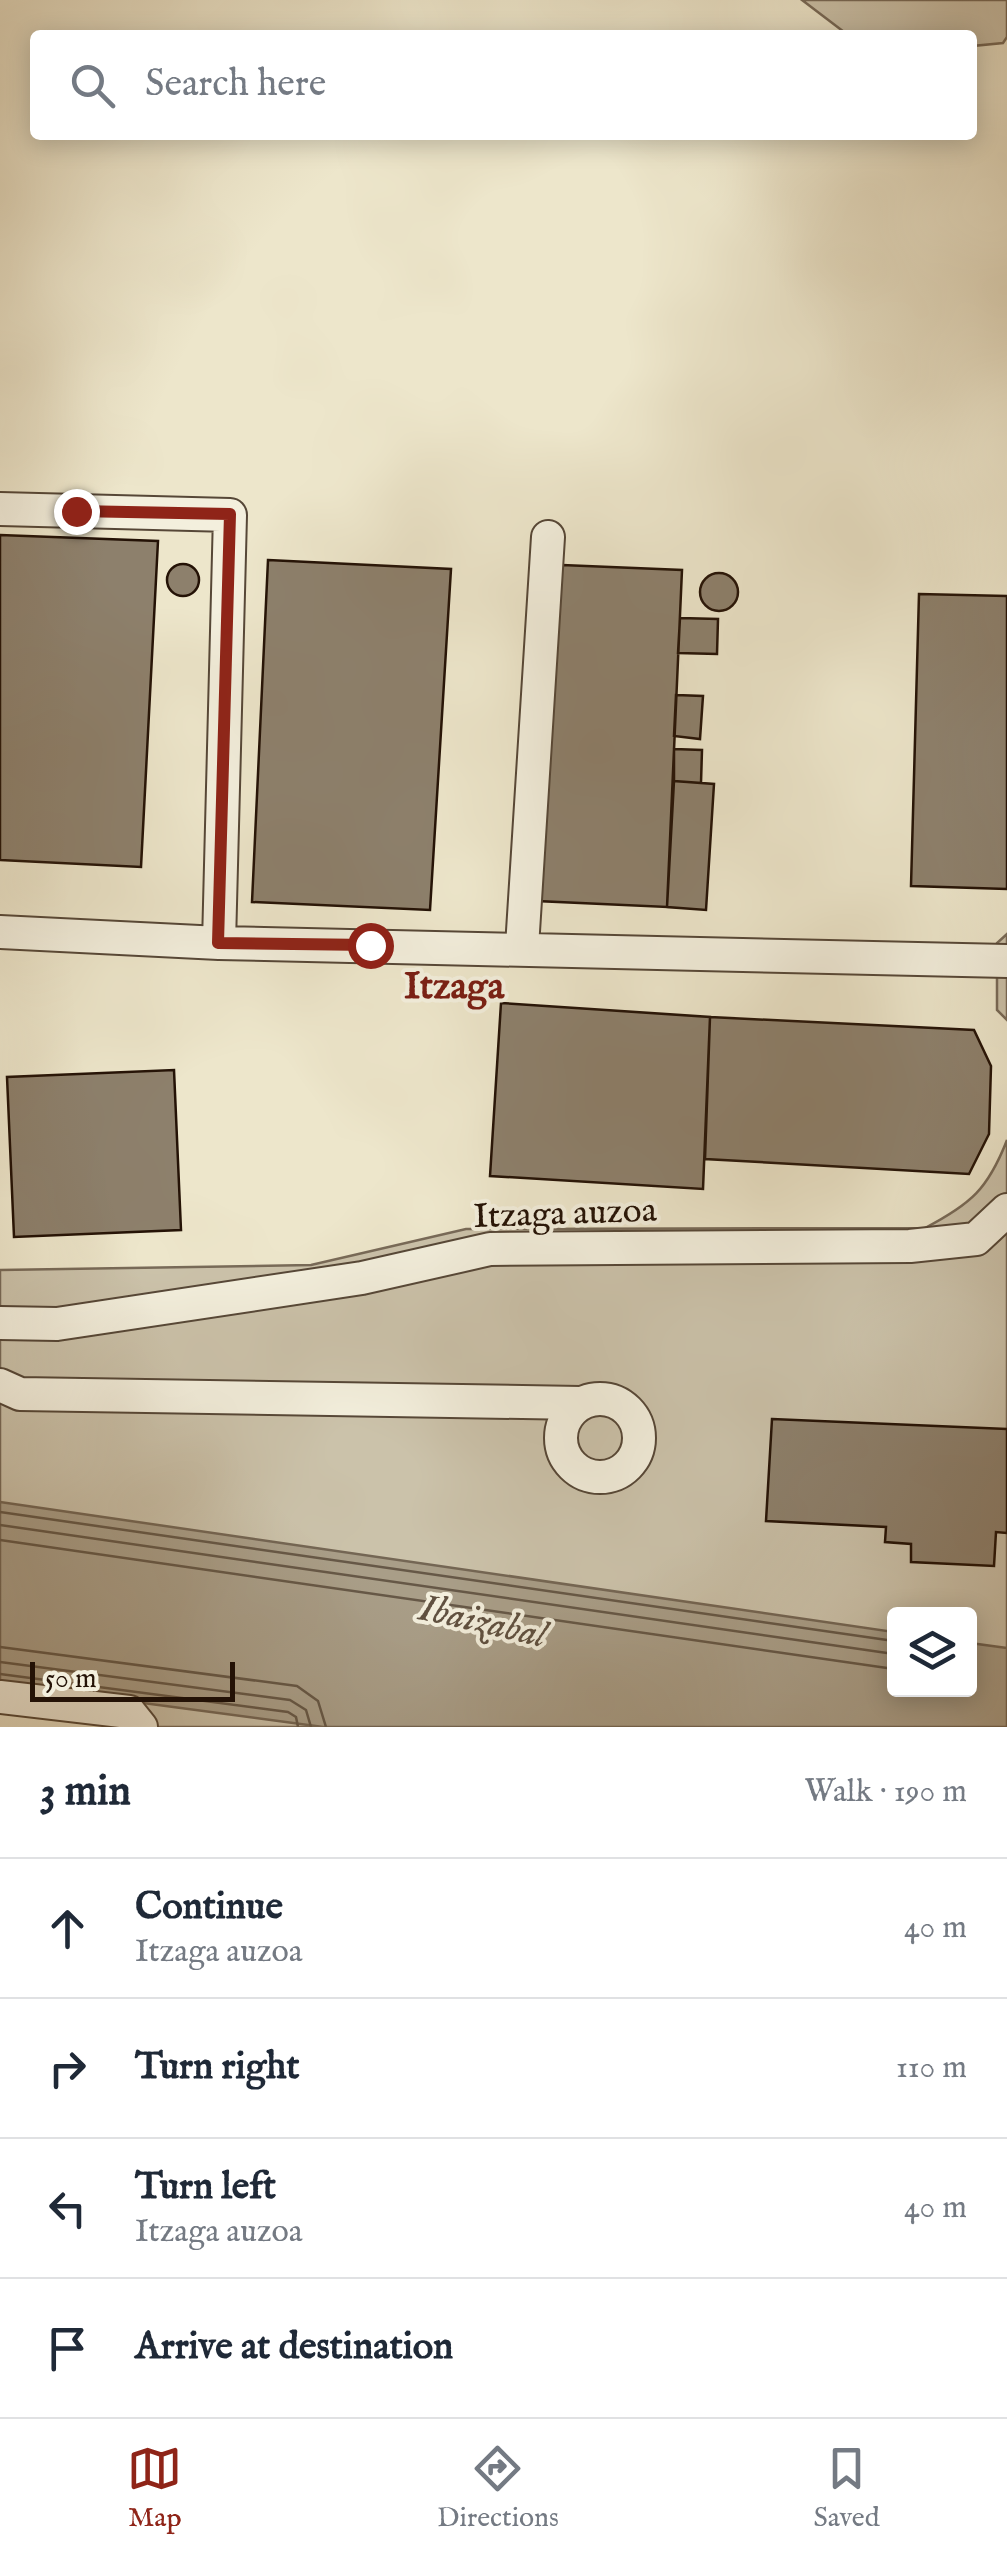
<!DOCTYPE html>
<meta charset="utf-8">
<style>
:root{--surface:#fff;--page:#f2f2f3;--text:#1f2937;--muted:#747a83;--line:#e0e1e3;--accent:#8f2418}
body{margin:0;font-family:"IM FELL English",serif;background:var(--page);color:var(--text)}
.controls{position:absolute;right:30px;bottom:30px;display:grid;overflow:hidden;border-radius:10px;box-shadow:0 5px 25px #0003}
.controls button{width:90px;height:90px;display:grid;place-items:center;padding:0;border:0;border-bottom:2px solid var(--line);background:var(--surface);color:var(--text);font:50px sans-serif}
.scale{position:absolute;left:30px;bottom:25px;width:205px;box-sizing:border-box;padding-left:10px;border:5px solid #241206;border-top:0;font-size:28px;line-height:35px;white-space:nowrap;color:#241206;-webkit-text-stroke:8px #f3efdd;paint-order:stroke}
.stop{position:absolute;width:30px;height:30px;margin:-22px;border:8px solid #8f2418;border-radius:50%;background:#fff}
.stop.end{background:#8f2418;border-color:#fff;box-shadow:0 2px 10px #0008}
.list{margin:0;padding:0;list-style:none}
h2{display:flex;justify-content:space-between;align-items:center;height:130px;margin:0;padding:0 40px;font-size:42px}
h2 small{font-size:32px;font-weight:400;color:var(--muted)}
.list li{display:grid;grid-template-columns:65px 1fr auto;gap:30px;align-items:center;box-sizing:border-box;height:140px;padding:0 40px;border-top:2px solid var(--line)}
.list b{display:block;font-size:38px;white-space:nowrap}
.list p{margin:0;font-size:32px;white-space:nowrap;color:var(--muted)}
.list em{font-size:32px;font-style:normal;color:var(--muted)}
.icon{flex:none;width:55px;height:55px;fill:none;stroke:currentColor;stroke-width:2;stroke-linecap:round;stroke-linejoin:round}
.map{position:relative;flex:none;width:1007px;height:1727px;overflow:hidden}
.search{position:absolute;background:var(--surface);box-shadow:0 5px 25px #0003;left:30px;right:30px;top:30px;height:110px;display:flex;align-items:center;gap:25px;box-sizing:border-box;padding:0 35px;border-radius:10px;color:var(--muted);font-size:38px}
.sheet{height:690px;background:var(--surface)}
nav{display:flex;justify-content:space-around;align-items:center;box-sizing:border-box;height:140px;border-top:2px solid var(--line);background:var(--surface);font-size:28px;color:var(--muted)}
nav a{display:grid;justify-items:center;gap:5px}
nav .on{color:var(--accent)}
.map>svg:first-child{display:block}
</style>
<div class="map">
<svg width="1007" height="1727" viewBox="0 0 1007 1727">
<rect width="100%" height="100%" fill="#ede6cb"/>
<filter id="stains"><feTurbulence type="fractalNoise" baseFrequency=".002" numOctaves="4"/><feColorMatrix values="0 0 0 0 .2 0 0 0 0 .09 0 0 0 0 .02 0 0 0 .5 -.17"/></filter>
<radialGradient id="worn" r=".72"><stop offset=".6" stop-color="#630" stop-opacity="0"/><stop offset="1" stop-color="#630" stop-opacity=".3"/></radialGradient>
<path fill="#cbc2aa" stroke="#786a58" stroke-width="2.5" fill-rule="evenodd" d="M802 0H1007V37L1003 43 972 46V35H848Z
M1007 934V1020L997 1010V943Z
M1007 1140V1727H151L0 1703V1270L311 1265 466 1229 925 1228C971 1204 988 1189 1007 1140ZM894 1614H970V1690H894Z"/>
<path fill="#a99e88" stroke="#746654" stroke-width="2.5" d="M0 1502 894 1632V1690H970V1643L1007 1648V1727H323L0 1684Z"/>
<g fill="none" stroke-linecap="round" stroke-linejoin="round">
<path stroke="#665847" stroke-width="2.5" d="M0 1512 894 1641
M0 1525 894 1654
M0 1540 894 1669
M0 1647 297 1686 318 1701 326 1727
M0 1662 290 1700 306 1710 311 1727
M0 1674 288 1712 296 1717 298 1727"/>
</g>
<path fill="#8d806c" stroke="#241206" stroke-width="2.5" d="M0 535 158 541 141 867 0 860Z
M268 560 451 569 430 910 252 902Z
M167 580a16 16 0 1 1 32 0a16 16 0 1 1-32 0Z
M562 565 682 570 667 907 537 901Z
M700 592a19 19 0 1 1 38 0a19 19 0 1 1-38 0Z
M919 594 1007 596V889L911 886Z
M680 618 718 619 717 654 678 653Z
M676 695 703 696 700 739 674 736Z
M674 749 702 750 701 783 674 781Z
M674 781 714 784 706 910 667 907Z
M501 1003 710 1017 703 1189 490 1176Z
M710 1017 974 1030 991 1066 989 1134 969 1174 705 1159Z
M174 1070 181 1230 14 1237 7 1077Z
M772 1419 1007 1429V1533L996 1532 994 1566 911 1562V1544L885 1542 886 1527 766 1521Z"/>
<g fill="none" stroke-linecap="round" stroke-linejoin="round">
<defs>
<path id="street" d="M0 509 230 515 219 943
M0 932 219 943 1007 961
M522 947 548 537
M0 1323 57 1324 362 1278 490 1249 910 1246 976 1239 1007 1210
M0 1385 20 1394 580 1403
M561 1438a39 39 0 1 1 78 0a39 39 0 1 1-78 0Z
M0 1697 129 1712 141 1727"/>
</defs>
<use href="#street" stroke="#564737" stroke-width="36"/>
<use href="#street" stroke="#f3efdd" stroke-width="32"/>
</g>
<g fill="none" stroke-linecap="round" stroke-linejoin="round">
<path stroke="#8f2418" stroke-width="12" d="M76 511 230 514 218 943 370 945"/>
</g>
<g text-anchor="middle" stroke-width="8" stroke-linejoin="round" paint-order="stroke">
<g font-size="35" fill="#241206" stroke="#f3efdd">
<text transform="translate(565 1212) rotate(-2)" y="12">Itzaga auzoa</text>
</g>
<g font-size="38" font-weight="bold" fill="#7a1f14" stroke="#f3efdd">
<text x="454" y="998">Itzaga</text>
</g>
<g font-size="38" font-style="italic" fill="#605140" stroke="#f3efdd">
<text transform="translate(483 1620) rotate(13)" y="13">Ibaizabal</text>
</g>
</g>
<rect width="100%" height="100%" filter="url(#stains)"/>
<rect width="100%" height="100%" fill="url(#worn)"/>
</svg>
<div class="controls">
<button><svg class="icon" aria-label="layers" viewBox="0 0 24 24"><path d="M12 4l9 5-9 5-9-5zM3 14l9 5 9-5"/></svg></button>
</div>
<div class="scale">50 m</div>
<div class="stop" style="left:370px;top:945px"></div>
<div class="stop end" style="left:76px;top:511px"></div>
<div class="search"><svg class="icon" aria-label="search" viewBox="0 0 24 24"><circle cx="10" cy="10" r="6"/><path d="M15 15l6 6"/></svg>Search here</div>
</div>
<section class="sheet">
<h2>3 min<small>Walk · 190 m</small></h2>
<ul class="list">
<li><svg class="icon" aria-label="ahead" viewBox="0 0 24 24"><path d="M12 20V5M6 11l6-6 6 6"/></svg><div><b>Continue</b><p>Itzaga auzoa</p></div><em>40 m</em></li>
<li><svg class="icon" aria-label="right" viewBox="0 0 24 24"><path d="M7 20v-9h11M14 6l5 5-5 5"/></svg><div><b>Turn right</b></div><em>110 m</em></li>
<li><svg class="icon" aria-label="left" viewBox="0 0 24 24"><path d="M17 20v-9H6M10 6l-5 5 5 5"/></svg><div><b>Turn left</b><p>Itzaga auzoa</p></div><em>40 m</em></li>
<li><svg class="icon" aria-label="arrive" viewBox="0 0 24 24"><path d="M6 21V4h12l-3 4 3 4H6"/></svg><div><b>Arrive at destination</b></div></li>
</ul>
</section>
<nav>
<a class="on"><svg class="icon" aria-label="map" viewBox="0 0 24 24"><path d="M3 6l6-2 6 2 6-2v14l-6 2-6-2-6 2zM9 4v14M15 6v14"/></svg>Map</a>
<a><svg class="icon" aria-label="directions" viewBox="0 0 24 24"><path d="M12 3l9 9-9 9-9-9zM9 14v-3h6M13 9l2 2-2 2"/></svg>Directions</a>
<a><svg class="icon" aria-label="saved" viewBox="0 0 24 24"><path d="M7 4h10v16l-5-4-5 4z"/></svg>Saved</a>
</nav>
